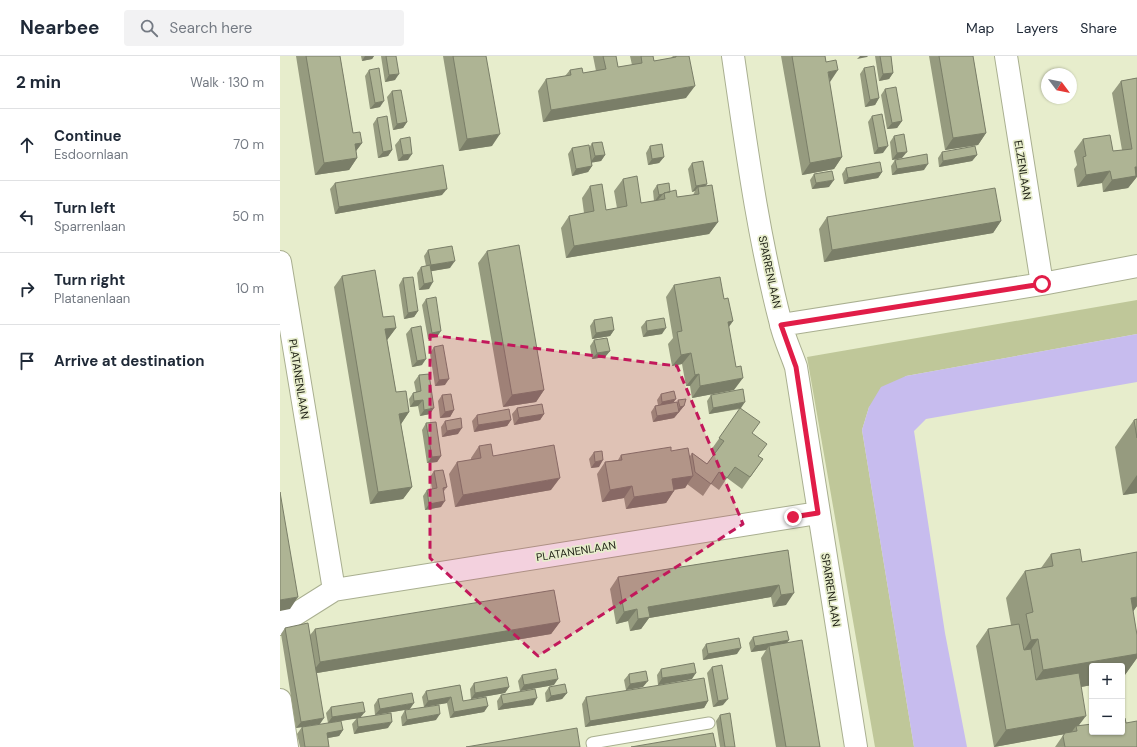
<!DOCTYPE html>
<meta charset="utf-8">
<style>
:root{--surface:#fff;--page:#f2f2f3;--text:#1f2937;--muted:#747a83;--line:#e0e1e3}
body{margin:0;font-family:"DM Sans",sans-serif;background:var(--page);color:var(--text)}
.controls{position:absolute;right:12px;bottom:12px;display:grid;overflow:hidden;border-radius:4px;box-shadow:0 1px 3px #0004}
.controls button{width:36px;height:36px;display:grid;place-items:center;padding:0;border:0;border-bottom:1px solid var(--line);background:var(--surface);color:var(--text);font:20px sans-serif}
.compass{position:absolute;left:761px;top:12px;width:36px;height:36px;border-radius:50%;background:var(--surface);box-shadow:0 1px 3px #0004;rotate:122deg}
.stop{position:absolute;width:12px;height:12px;margin:-9px;border:3px solid #e11d48;border-radius:50%;background:#fff}
.stop.end{background:#e11d48;border-color:#fff;box-shadow:0 1px 4px #0008}
.list{margin:0;padding:0;list-style:none}
h2{display:flex;justify-content:space-between;align-items:center;height:52px;margin:0;padding:0 16px;font-size:17px}
h2 small{font-size:13px;font-weight:400;color:var(--muted)}
.list li{display:grid;grid-template-columns:26px 1fr auto;gap:12px;align-items:center;box-sizing:border-box;height:72px;padding:0 16px;border-top:1px solid var(--line)}
.list b{display:block;font-size:15px;white-space:nowrap}
.list p{margin:0;font-size:13px;white-space:nowrap;color:var(--muted)}
.list em{font-size:13px;font-style:normal;color:var(--muted)}
.icon{flex:none;width:22px;height:22px;fill:none;stroke:currentColor;stroke-width:2;stroke-linecap:round;stroke-linejoin:round}
.map{position:relative;flex:none;width:857px;height:691px;overflow:hidden}
header{display:flex;align-items:center;gap:24px;box-sizing:border-box;height:56px;padding:0 20px;background:var(--surface);border-bottom:1px solid var(--line)}
header strong{font-size:19px}
nav{display:flex;gap:22px;margin-inline-start:auto;font-size:14px}
.search{width:280px;height:36px;background:var(--page);display:flex;align-items:center;gap:10px;box-sizing:border-box;padding:0 14px;border-radius:4px;color:var(--muted);font-size:15px}
main{display:flex}
aside{flex:1;background:var(--surface)}
.map>svg:first-child{display:block}
</style>
<header>
<strong>Nearbee</strong>
<div class="search"><svg class="icon" aria-label="search" viewBox="0 0 24 24"><circle cx="10" cy="10" r="6"/><path d="M15 15l6 6"/></svg>Search here</div>
<nav><a>Map</a><a>Layers</a><a>Share</a></nav>
</header>
<main>
<aside>
<h2>2 min<small>Walk · 130 m</small></h2>
<ul class="list">
<li><svg class="icon" aria-label="ahead" viewBox="0 0 24 24"><path d="M12 20V5M6 11l6-6 6 6"/></svg><div><b>Continue</b><p>Esdoornlaan</p></div><em>70 m</em></li>
<li><svg class="icon" aria-label="left" viewBox="0 0 24 24"><path d="M17 20v-9H6M10 6l-5 5 5 5"/></svg><div><b>Turn left</b><p>Sparrenlaan</p></div><em>50 m</em></li>
<li><svg class="icon" aria-label="right" viewBox="0 0 24 24"><path d="M7 20v-9h11M14 6l5 5-5 5"/></svg><div><b>Turn right</b><p>Platanenlaan</p></div><em>10 m</em></li>
<li><svg class="icon" aria-label="arrive" viewBox="0 0 24 24"><path d="M6 21V4h12l-3 4 3 4H6"/></svg><div><b>Arrive at destination</b></div></li>
</ul>
</aside>
<div class="map">
<svg width="857" height="691" viewBox="0 0 857 691">
<rect width="100%" height="100%" fill="#e7edcc"/>
<path fill="#bfc799" d="M857 244V278L626 320 589 351 582 374 634 691H595L527 301Z"/>
<path fill="#c7bcee" d="M857 278V326L646 363 634 375 665 577 687 691H634L582 374 589 351 601 331 626 320Z"/>
<g fill="none" stroke-linecap="round" stroke-linejoin="round">
<defs>
<path id="service" d="M313 691 312 687 429 667"/>
<path id="minor" d="M453 0C466 89 478 180 501 268 504 282 511 296 516 311L576 691
M726 0 762 228
M0 206 54 534 0 568
M501 269 762 228 857 210
M54 534 538 457
M0 644 7 691"/>
</defs>
<use href="#service" stroke="#a9af90" stroke-width="13"/>
<use href="#minor" stroke="#a9af90" stroke-width="24"/>
<use href="#service" stroke="#fff" stroke-width="11"/>
<use href="#minor" stroke="#fff" stroke-width="22"/>
</g>
<path fill="#969b7f" d="M16 0H60L73 77 82 87 76 95 77 102 69 114 35 119Z
M81 0H94L92 3 82 5Z
M101 0H116L115 24 105 26Z
M163 0H206L212 90 179 95Z
M313 0H336L338 11 352 9 350 0H373L374 5 391 2 393 0H409L406 42 263 66 258 35 266 23 285 20 290 14 303 17 316 15Z
M501 0H545L562 101 554 113 522 119Z
M595 0H611L613 17 609 23 599 25Z
M649 0H693L706 77 698 89 665 94Z
M584 12 599 42 595 49 585 51 580 18Z
M89 14 100 51 90 53 85 20Z
M857 22 856 122 848 132 823 136 822 127 797 131 794 113 797 109 794 95 803 83 833 95 842 94 832 37 841 25Z
M605 33 622 65 617 72 607 73 601 39Z
M112 35 127 66 123 72 113 74 107 41Z
M592 60 603 97 594 98 588 66Z
M97 62 112 94 108 100 98 102 93 68Z
M614 80 622 102 612 104 610 86Z
M120 83 128 104 118 105 115 89Z
M312 87 325 99 321 105 312 106V110L308 116 292 120 288 98 292 92H309Z
M370 90 384 101 379 107 368 109 366 97Z
M662 96 697 99 692 105 659 111 658 102Z
M615 104 644 114 612 119 611 110Z
M412 107 426 130 438 166 429 178 286 202 281 172 289 160 304 157 302 142 310 130 326 154 337 152 334 135 343 123 361 147 374 145 373 135 377 129 390 136 397 141 413 139 415 135 412 136 408 113Z
M566 112 602 116 598 122 564 128 562 118Z
M534 118 549 131 532 133 530 124Z
M55 127 162 139 55 158 50 133Z
M547 161 721 165 713 177 544 206 539 173Z
M148 194 170 212 151 215 149 233 139 234 137 217 141 211 146 210 144 200Z
M207 195 264 334 256 346 223 351 198 207Z
M62 220 103 261 116 272 107 284 116 336 129 356 121 368 132 431 123 443 90 448 54 231Z
M123 222 138 255 134 261 124 263 119 229Z
M394 229 444 243 453 265 449 271 454 334 412 342 410 330H406L402 308 392 310 388 288 393 282 386 241Z
M146 243 157 281 148 283 142 249Z
M314 264 334 274 330 280 312 283 310 270Z
M366 265 382 278 363 281 361 271Z
M131 272 142 309 132 311 126 278Z
M314 284 330 295 325 301 312 303 310 290Z
M154 291 165 329 155 330 150 297Z
M139 319 150 358 140 360 138 350 130 351 129 343 133 337 136 336 134 326Z
M381 338 393 347 397 346 398 344 404 350 394 362 373 366 371 356 375 350 378 349 377 344Z
M162 339 174 354 170 361 160 362 158 345Z
M431 339 461 352 472 377 478 400 483 403 462 433 447 422 439 434 431 428 423 440 407 428 405 432 394 434 386 447 346 453 344 442 322 446 317 418 325 406 338 404 341 399 391 395 410 400 412 397 427 408 435 397 431 394 460 353 429 358 427 345Z
M237 352 264 358 260 364 234 369 232 358Z
M197 359 231 364 227 370 194 376 192 365Z
M857 363V437L843 439 835 391 854 364Z
M165 365 178 378 162 381 161 371Z
M146 367 161 400 157 406 147 407 142 374Z
M199 390 213 400 271 434 175 451 169 418 177 406 191 404V402Z
M314 396 319 411 311 412 309 403Z
M154 415 167 431 164 435 161 451 145 454 143 440 147 434 152 433 150 421Z
M508 494 506 549 493 551 491 541 369 562 361 573 350 575 348 565 336 568 330 533 338 521Z
M771 498 802 506 857 550 853 555 857 579V602L842 623 812 610V629L801 631 799 670 846 667 857 691H775L784 678 714 691 696 590 708 573 731 569 726 542 745 515 761 512Z
M280 566 271 578 37 617 40 668 16 672 1 578 5 572 30 579 35 573Z
M473 581 507 586 540 691H496L481 602 486 594 471 596 469 587Z
M426 588 457 598 423 604 422 594Z
M432 611 443 649 433 651 427 617Z
M381 613 412 623 378 629 377 619Z
M349 618 363 631 346 634 344 624Z
M242 619 274 629 240 635 238 625Z
M194 627 229 631 225 637 191 643 190 633Z
M180 629 183 645 208 650 204 656 170 662 167 647 144 651 142 641 146 635Z
M269 631 287 637 282 643 266 646 265 637Z
M221 639 253 649 218 654 217 645Z
M306 641 428 645 424 652 305 671 302 648Z
M98 643 130 653 95 659 94 649Z
M51 651 80 662 108 672 74 678 72 668 77 662 48 667 46 657Z
M125 654 156 664 122 670 121 661Z
M440 659 455 691H440L436 665Z
M22 671 63 674 59 680 48 682 49 691H20L17 678Z"/>
<path fill="#7a7e68" d="M85 0H94L92 3 82 5Z
M580 0H588L587 1 577 3Z
M558 14 550 26 548 16Z
M613 17 609 23 599 25 603 18Z
M119 18 115 24 105 26 109 19Z
M415 30 406 42 263 66 271 54Z
M599 42 595 49 585 51 590 44Z
M104 45 100 51 90 53 95 47Z
M622 65 617 72 607 73 612 67Z
M127 66 123 72 113 74 117 68Z
M706 77 698 89 665 94 673 82Z
M220 78 212 90 179 95 187 83Z
M82 87 73 99 75 88Z
M608 90 603 97 594 98 598 92Z
M112 94 108 100 98 102 103 96Z
M627 96 622 102 612 104 617 97Z
M132 98 128 104 118 105 123 99Z
M325 99 321 105 310 107 315 100Z
M697 99 692 105 659 111 663 105Z
M384 101 379 107 368 109 372 103Z
M562 101 554 113 522 119 530 107Z
M77 102 69 114 35 119 44 107Z
M648 108 644 114 612 119 617 113Z
M312 110 308 116 292 120 296 113Z
M855 111H857V121L856 122 848 132 823 136 832 124Z
M830 115 822 127 797 131 806 119Z
M602 116 598 122 564 128 568 122Z
M554 124 549 131 532 133 536 127Z
M427 128 423 134 418 131 415 135 412 136 416 130Z
M167 133 162 139 55 158 59 151Z
M383 138 378 144 375 145 379 139Z
M721 165 713 177 544 206 552 194Z
M438 166 429 178 286 202 294 190Z
M175 205 170 212 147 216 151 209Z
M153 226 149 233 139 234 144 228Z
M138 255 134 261 124 263 128 257Z
M453 265 444 277 448 266Z
M116 272 107 284 97 285 105 273Z
M386 272 382 278 363 281 367 275Z
M334 274 330 280 312 283 316 277Z
M161 275 157 281 148 283 152 277Z
M330 295 325 301 312 303 317 297Z
M411 297 402 308 392 310 401 299Z
M146 303 142 309 132 311 137 305Z
M419 318 410 330H406L415 319Z
M463 322 454 334 412 342 420 330Z
M169 323 165 329 155 330 159 324Z
M264 334 256 346 223 351 232 339Z
M396 343 391 350 378 352 382 346Z
M143 344 138 350 130 351 134 345Z
M465 346 461 352 429 358 433 352Z
M404 350 394 362 373 366 377 360 396 357 400 351Z
M154 352 150 358 140 360 144 354Z
M174 354 170 361 160 362 165 356Z
M129 356 121 368 119 358Z
M264 358 260 364 234 369 239 362Z
M231 364 227 370 194 376 198 369Z
M182 372 178 378 162 381 167 375Z
M161 400 157 406 147 407 152 401Z
M323 404 319 411 311 412 315 406Z
M857 419V437L843 439Z
M413 420 405 432 384 435 392 423Z
M280 422 271 434 175 451 183 439Z
M352 430 344 442 322 446 330 434Z
M132 431 123 443 90 448 98 436Z
M394 435 386 447 346 453 354 441Z
M165 445 161 451 145 454 149 448Z
M499 529 491 541 369 562 361 573 350 575 358 563 368 551Z
M514 537 506 549 493 551 501 539Z
M18 541 10 553 0 555V544Z
M857 541V550L845 567 851 542Z
M357 553 348 565 336 568 344 556Z
M280 566 271 578 31 618 40 606Z
M758 583 740 610 732 611 751 584Z
M509 584 504 591 489 590 486 594 471 596 475 590Z
M461 592 457 598 423 604 428 598Z
M857 598V602L842 623V610H812V629L744 641 763 614Z
M416 617 412 623 378 629 382 622Z
M278 623 274 629 240 635 244 629Z
M368 625 363 631 346 634 350 628Z
M229 631 225 637 191 643 195 637Z
M287 637 282 643 266 646 271 640Z
M171 641 167 647 144 651 148 645Z
M257 642 253 649 218 654 223 648Z
M448 643 443 649 433 651 438 645Z
M428 645 424 652 305 671 310 665Z
M134 647 130 653 95 659 100 653Z
M208 650 204 656 170 662 174 656Z
M85 656 80 662 48 667 52 661Z
M160 658 156 664 122 670 127 664Z
M806 660 796 673V670L791 677 714 691 726 674Z
M44 662 40 668 16 672 21 666Z
M112 666 108 672 74 678 78 671Z
M63 674 59 680 42 683 47 677Z"/>
<path fill="#aeb494" stroke="#7a7e68" d="M26 0H60L73 77 80 76 82 87 75 88 77 102 44 107Z
M106 0H116L119 18 109 19Z
M173 0H206L220 78 187 83Z
M323 0H336L338 11 362 7 361 0H373L374 5 396 1V0H409L415 30 271 54 266 23 291 19 290 14 302 12 303 17 326 13Z
M512 0H545L546 6 556 4 558 14 548 16 562 101 530 107Z
M600 0H611L613 17 603 18Z
M659 0H693L706 77 673 82Z
M594 10 599 42 590 44 584 12Z
M99 12 104 45 95 47 89 14Z
M857 22V111H855L856 120 832 124 830 115 806 119 803 101 806 100 803 83 830 79 833 95 852 93 841 25Z
M616 31 622 65 612 67 605 33Z
M121 34 127 66 117 68 112 35Z
M602 58 608 90 598 92 592 60Z
M107 60 112 94 103 96 97 62Z
M624 78 627 96 617 97 614 80Z
M130 81 132 98 123 99 120 83Z
M322 86 325 99 315 100 312 87Z
M382 88 384 101 372 103 370 90Z
M309 89 312 110 296 113 292 92Z
M695 90 697 99 663 105 662 96Z
M647 98 648 108 617 113 615 104Z
M423 105 427 128 416 130 412 107Z
M600 106 602 116 568 122 566 112Z
M163 109 167 133 59 151 55 127Z
M552 115 554 124 536 127 534 118Z
M357 120 361 147 385 143 384 137 396 134 397 141 419 138 418 131 432 129 438 166 294 190 289 160 314 155 310 130 322 128 326 154 347 150 343 123Z
M389 127 390 136 384 137 383 138 379 139 377 129Z
M715 132 721 165 552 194 547 161Z
M239 189 264 334 232 339 207 195Z
M172 190 175 205 151 209 148 194Z
M150 209 153 226 144 228 141 211Z
M95 214 103 261 114 260 116 272 105 273 116 336 126 335 129 356 119 358 132 431 98 436 62 220Z
M133 221 138 255 128 257 123 222Z
M440 221 444 243 448 242 453 265 448 266 456 311 461 310 463 322 420 330 419 318 415 319 411 297 401 299 397 276 402 275 394 229Z
M156 241 161 275 152 277 146 243Z
M332 261 334 274 316 277 314 264Z
M384 262 386 272 367 275 366 265Z
M141 270 146 303 137 305 131 272Z
M327 282 330 295 317 297 314 284Z
M163 289 169 323 159 324 154 291Z
M149 318 154 352 144 354 143 344 134 345 133 337 141 335 139 319Z
M463 333 465 346 433 352 431 339Z
M394 335 396 343 382 346 381 338Z
M171 338 174 354 165 356 162 339Z
M406 343 404 350 400 351 398 344Z
M397 346 399 356 377 360 375 350Z
M262 348 264 358 239 362 237 352Z
M460 352 480 366 472 377 487 388 478 400 483 403 470 421 455 411 447 422 439 416 431 428 415 416 412 397 427 408 444 385 439 382Z
M229 353 231 364 198 369 197 359Z
M181 362 182 372 167 375 165 365Z
M857 363V382L854 364Z
M156 366 161 400 152 401 146 367Z
M211 388 213 400 274 389 280 422 183 439 177 406 201 402 199 390Z
M391 391V395L408 392 413 420 392 423 394 435 354 441 352 430 330 434 325 406 342 404 341 399Z
M322 395 323 404 315 406 314 396Z
M163 414 167 431 163 432 165 445 149 448 147 434 157 432 154 415Z
M0 436 18 541 0 544Z
M800 493 802 506 857 496V541L851 542 857 579V598L763 614 758 583 751 584 746 558 753 556 745 515 773 510 771 498Z
M508 494 514 537 501 539 499 529 368 551 370 561 358 563 357 553 344 556 338 521Z
M274 534 280 566 40 606 35 573Z
M28 567 44 662 21 666 5 572Z
M739 568 744 594 751 593 756 624 799 617 806 660 726 674 708 573Z
M507 575 509 584 475 590 473 581Z
M459 582 461 592 428 598 426 588Z
M522 584 540 691H506L489 590Z
M414 607 416 617 382 622 381 613Z
M442 609 448 643 438 645 432 611Z
M276 613 278 623 244 629 242 619Z
M366 615 368 625 350 628 349 618Z
M227 621 229 631 195 637 194 627Z
M424 622 428 645 310 665 306 641Z
M285 628 287 637 271 640 269 631Z
M180 629 183 645 206 641 208 650 174 656 171 641 148 645 146 635Z
M255 633 257 642 223 648 221 639Z
M132 637 134 647 100 653 98 643Z
M83 646 85 656 52 661 51 651Z
M159 649 160 658 127 664 125 654Z
M111 657 112 666 78 671 77 662Z
M450 657 455 691H445L440 659Z
M845 662 846 667 857 665V691H785L783 680 785 677 797 675 796 670 812 668V676H842V663Z
M61 665 63 674 47 677 49 691H25L22 671Z
M297 672 300 691H186Z
M433 677 436 691H351Z"/>
<g fill="none" stroke-linecap="round" stroke-linejoin="round">
<path stroke="#e11d48" stroke-width="5" d="M513 461 538 457 516 311 501 269 762 228"/>
</g>
<path fill="#c2185b" fill-opacity="0.2" stroke="#c2185b" stroke-width="3" stroke-dasharray="8 5" stroke-linejoin="round" d="M150 279 397 310 463 468 258 600 150 502Z"/>
<g text-anchor="middle" stroke-width="3.5" stroke-linejoin="round" paint-order="stroke">
<g font-size="11" fill="#212317" stroke="#e7edcc">
<text transform="translate(743 114) rotate(81)" y="4">ELZENLAAN</text>
<text transform="translate(490 216) rotate(78)" y="4">SPARRENLAAN</text>
<text transform="translate(19 323) rotate(81)" y="4">PLATANENLAAN</text>
<text transform="translate(296 495) rotate(-9)" y="4">PLATANENLAAN</text>
<text transform="translate(551 534) rotate(81)" y="4">SPARRENLAAN</text>
</g>
</g>
</svg>
<div class="controls">
<button>+</button>
<button>−</button>
</div>
<svg class="compass" viewBox="-18 -18 36 36"><path d="M0-13l5 13h-10z" fill="#e53935"/><path d="M0 13l5-13h-10z" fill="#747a83"/></svg>
<div class="stop" style="left:762px;top:228px"></div>
<div class="stop end" style="left:513px;top:461px"></div>
</div>
</main>
